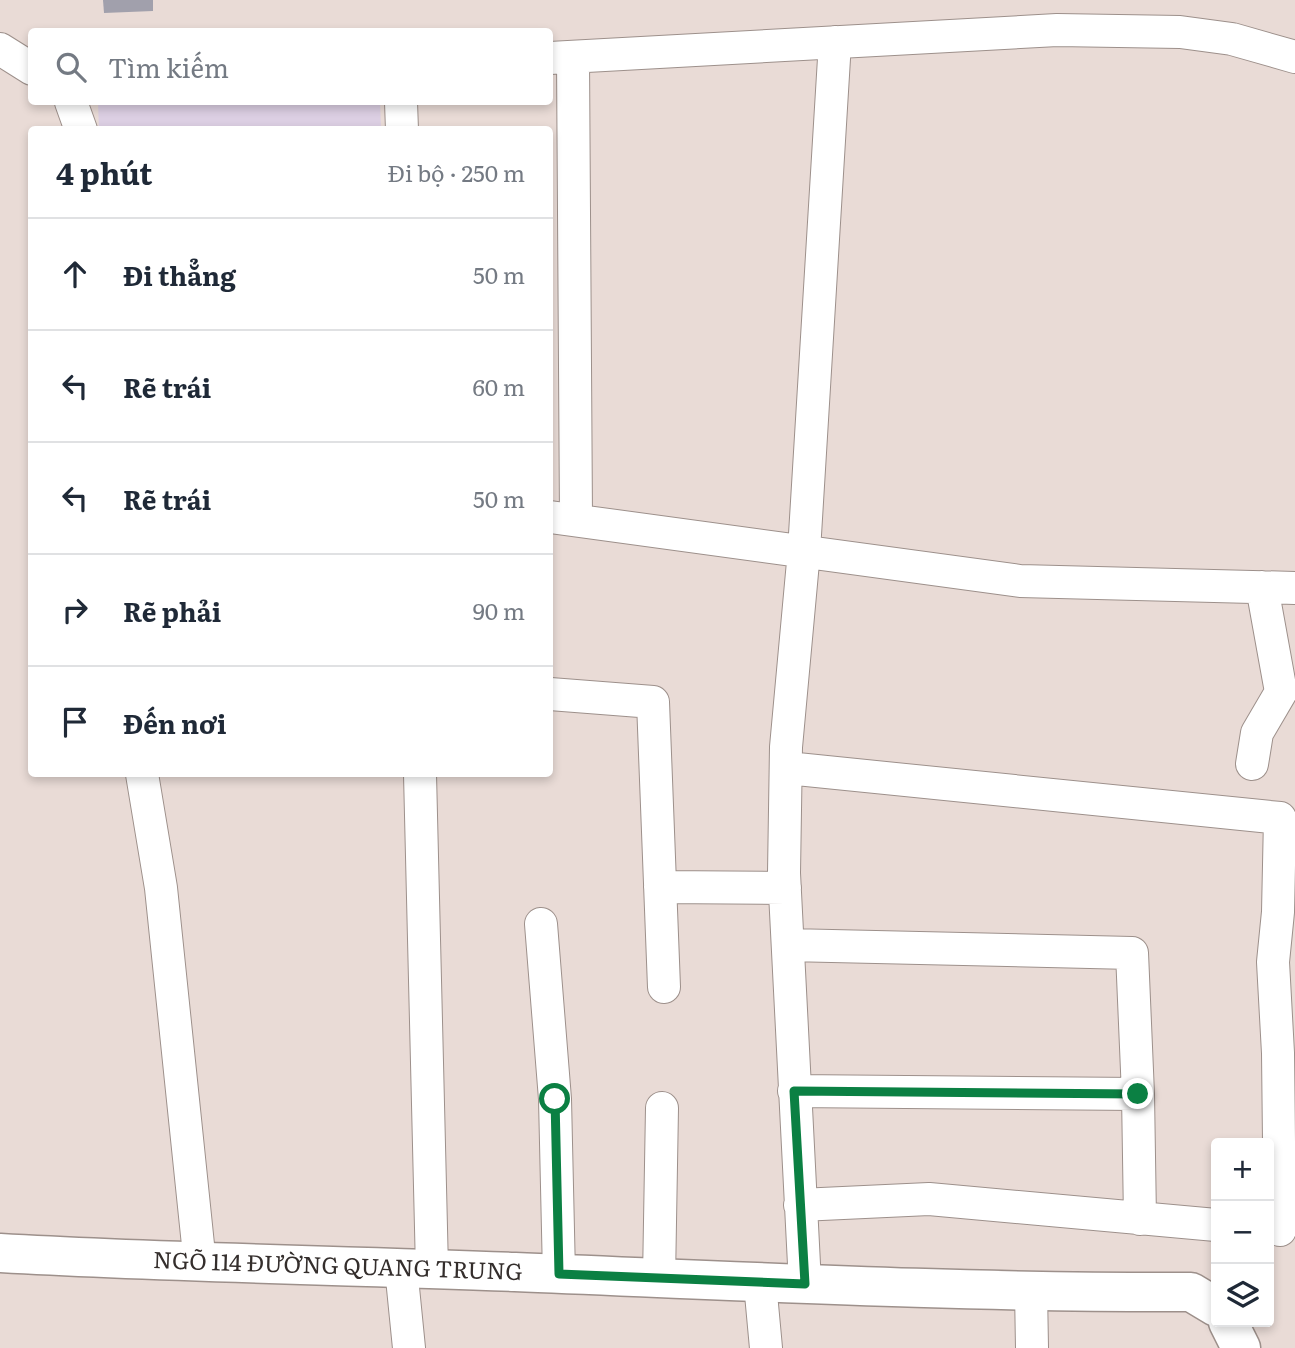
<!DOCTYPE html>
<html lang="vi">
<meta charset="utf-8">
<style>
:root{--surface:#fff;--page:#f2f2f3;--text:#1f2937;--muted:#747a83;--line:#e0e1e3}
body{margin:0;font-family:Literata,serif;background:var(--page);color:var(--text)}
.controls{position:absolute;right:21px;bottom:21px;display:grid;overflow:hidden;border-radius:7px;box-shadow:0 4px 10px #0003}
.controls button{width:63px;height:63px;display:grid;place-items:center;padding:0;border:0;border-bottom:2px solid var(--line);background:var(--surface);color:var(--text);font:35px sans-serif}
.stop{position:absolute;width:21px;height:21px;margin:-16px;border:5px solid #0b8043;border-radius:50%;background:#fff}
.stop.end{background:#0b8043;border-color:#fff;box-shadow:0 2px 7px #0008}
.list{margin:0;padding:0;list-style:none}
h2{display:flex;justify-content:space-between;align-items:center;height:91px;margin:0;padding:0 28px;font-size:30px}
h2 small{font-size:23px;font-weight:400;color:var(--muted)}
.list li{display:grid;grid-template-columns:46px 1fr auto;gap:21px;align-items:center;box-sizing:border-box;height:112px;padding:0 28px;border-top:2px solid var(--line)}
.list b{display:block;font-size:26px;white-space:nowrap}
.list em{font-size:23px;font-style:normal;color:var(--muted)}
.icon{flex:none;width:38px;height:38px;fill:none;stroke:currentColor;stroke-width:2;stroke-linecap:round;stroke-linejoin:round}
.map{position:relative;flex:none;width:1295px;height:1348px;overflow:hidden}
.search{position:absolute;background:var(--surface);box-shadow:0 4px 10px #0003;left:28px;top:28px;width:525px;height:77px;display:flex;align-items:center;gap:18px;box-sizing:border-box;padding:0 24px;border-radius:7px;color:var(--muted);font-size:26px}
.panel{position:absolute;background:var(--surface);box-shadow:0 4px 10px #0003;left:28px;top:126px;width:525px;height:651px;border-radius:7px}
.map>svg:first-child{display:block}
</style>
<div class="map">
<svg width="1295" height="1348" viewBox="0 0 1295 1348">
<rect width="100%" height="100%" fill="#e9dbd6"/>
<path fill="#dccfe3" d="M98 102H380L381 129H99Z"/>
<path fill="#a1a0ac" d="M103 0H153V11L104 13Z"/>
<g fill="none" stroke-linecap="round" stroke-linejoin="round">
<defs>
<path id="minor" d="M0 49 32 69
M550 58 1057 30 1180 32 1232 39 1295 57
M573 59 576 519
M71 102 81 130
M401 102 402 130
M550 517 1020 581 1295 588
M550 694 653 702 664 987
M1252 764 1257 733 1281 692 1262 587
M787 768 1280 818 1278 912 1273 962 1278 1053 1280 1230
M142 774 161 888 200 1264
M420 774 432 1269
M660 887 785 888
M541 924 555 1099 559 1274
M788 945 1132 953 1138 1094
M794 1091 1138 1094 1140 1219
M800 1205 929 1199 1216 1225
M401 1268 409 1348
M659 1279 662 1108
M760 1283 766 1348
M805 1284 784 873 786 747 804 551 835 42
M1031 1290 1032 1348"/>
<g id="tertiary">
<path id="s1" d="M0 1253C172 1263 343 1265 515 1272 740 1281 965 1293 1191 1292L1216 1307"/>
<path d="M1228 1322 1241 1348"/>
</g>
</defs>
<use href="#minor" stroke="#9d908b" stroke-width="34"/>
<use href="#tertiary" stroke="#9d908b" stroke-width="41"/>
<use href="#minor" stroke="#fff" stroke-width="32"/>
<use href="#tertiary" stroke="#fff" stroke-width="38"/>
</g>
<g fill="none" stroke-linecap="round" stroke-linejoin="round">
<path stroke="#0b8043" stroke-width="9" d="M555 1099 559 1274 805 1284 794 1091 1138 1094"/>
</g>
<g text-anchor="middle" stroke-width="6" stroke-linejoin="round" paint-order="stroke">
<g font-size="23" fill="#342e2c" stroke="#e9dbd6">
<text dy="8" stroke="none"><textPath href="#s1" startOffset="338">NGÕ 114 ĐƯỜNG QUANG TRUNG</textPath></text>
</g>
</g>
</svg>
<div class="controls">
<button>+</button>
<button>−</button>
<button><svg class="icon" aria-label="layers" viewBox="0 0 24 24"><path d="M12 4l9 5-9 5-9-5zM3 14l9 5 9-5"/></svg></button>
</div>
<div class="stop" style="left:555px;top:1099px"></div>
<div class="stop end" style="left:1138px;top:1094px"></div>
<div class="search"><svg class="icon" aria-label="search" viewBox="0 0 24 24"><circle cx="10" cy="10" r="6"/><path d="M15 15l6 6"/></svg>Tìm kiếm</div>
<section class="panel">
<h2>4 phút<small>Đi bộ · 250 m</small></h2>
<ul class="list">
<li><svg class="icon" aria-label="ahead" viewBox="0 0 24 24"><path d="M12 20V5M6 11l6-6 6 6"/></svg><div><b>Đi thẳng</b></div><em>50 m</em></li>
<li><svg class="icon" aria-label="left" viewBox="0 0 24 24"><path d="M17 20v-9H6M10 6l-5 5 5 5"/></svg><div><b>Rẽ trái</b></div><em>60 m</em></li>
<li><svg class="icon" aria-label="left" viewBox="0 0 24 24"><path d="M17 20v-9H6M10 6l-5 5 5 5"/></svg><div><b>Rẽ trái</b></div><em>50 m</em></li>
<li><svg class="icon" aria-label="right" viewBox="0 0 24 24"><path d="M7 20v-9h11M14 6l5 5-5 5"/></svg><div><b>Rẽ phải</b></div><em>90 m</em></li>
<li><svg class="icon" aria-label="arrive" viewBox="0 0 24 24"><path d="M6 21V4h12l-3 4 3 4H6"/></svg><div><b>Đến nơi</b></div></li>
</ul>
</section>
</div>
